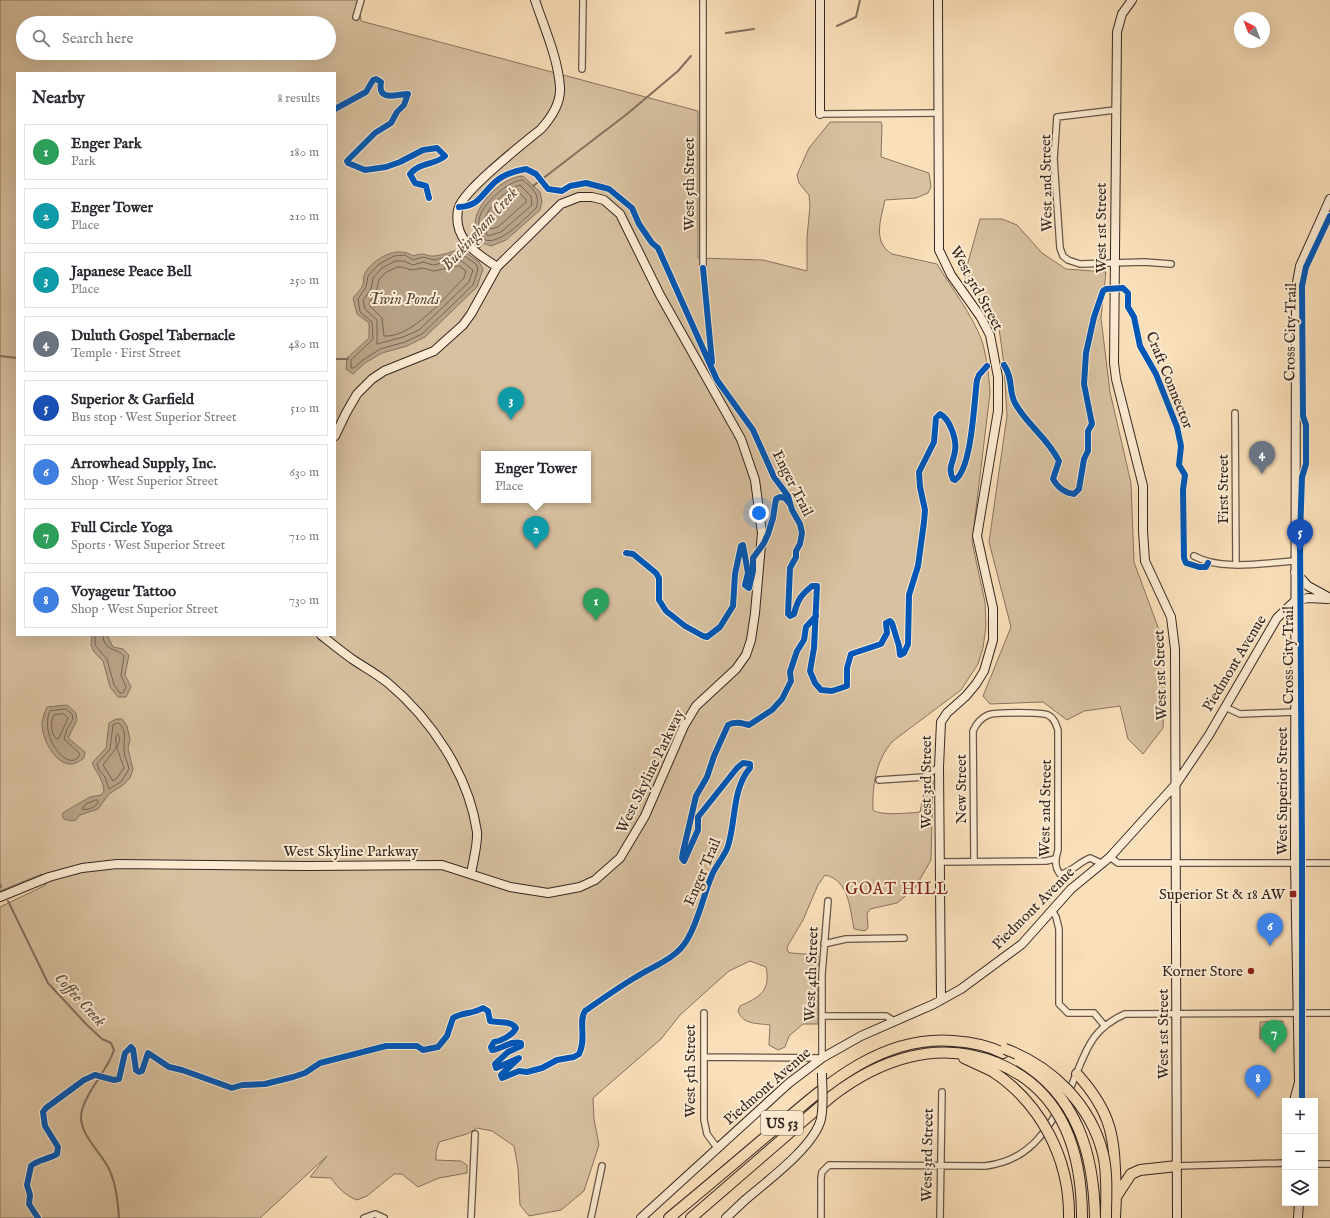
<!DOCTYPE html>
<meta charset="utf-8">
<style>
:root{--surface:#fff;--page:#f2f2f3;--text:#2b2b33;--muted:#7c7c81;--line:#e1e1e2;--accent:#d93025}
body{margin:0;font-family:"IM FELL English",serif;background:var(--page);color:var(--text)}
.controls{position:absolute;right:12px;bottom:12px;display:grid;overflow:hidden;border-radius:0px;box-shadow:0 4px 16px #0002}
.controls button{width:36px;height:36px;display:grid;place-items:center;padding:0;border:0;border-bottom:1px solid var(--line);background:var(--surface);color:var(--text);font:20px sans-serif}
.compass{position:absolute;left:1234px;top:12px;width:36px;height:36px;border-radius:50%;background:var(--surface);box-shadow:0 4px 16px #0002;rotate:318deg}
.you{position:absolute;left:759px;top:513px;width:14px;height:14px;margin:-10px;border:3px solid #fff;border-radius:50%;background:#1a73e8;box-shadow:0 0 0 6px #1a73e833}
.badge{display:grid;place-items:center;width:26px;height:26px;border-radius:50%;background:var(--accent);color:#fff;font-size:13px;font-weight:700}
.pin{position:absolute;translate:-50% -33px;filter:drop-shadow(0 1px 2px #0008)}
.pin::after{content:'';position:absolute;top:21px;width:14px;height:12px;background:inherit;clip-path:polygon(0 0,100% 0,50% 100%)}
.popup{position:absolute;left:481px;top:451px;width:110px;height:52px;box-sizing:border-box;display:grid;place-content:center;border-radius:0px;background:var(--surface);filter:drop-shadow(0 1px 3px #0005);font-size:13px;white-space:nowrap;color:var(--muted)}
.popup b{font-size:15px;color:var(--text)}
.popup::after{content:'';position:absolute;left:50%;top:100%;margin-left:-8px;border:8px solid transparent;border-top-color:var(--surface)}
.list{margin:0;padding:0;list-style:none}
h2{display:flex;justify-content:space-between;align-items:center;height:52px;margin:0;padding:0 16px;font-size:17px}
h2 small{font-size:13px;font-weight:400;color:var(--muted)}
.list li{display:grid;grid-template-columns:26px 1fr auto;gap:12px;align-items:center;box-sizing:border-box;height:56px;margin:0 8px 8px;padding:0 8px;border:1px solid var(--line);border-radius:0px}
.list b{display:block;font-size:15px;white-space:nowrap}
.list p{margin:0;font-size:13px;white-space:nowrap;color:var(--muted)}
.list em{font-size:13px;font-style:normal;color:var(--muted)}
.icon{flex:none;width:22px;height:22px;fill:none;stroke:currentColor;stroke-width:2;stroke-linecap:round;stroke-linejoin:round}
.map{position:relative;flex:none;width:1330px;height:1218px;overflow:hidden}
.search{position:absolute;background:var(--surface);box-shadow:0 4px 16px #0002;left:16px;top:16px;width:320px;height:44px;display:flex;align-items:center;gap:10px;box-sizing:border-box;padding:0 14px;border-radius:22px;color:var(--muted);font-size:15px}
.panel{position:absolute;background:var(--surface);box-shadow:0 4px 16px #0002;left:16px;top:72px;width:320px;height:564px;border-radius:0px}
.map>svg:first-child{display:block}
</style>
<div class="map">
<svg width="1330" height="1218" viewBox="0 0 1330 1218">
<rect width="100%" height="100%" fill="#fae0ba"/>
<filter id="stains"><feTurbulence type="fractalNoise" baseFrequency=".005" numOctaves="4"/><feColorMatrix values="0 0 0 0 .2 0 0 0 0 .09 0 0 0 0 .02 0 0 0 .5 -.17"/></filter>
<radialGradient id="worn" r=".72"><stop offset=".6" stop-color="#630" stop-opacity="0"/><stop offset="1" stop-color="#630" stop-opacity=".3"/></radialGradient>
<path fill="#d8c1a0" stroke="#867460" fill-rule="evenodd" d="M0 0H359L361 21 698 111V258L763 260 807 271V238L810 205 809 195 799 183 797 175 809 148 830 122H881L882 125 881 157 929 173 931 187 928 193 916 198 885 200C881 219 872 242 892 254L937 264C952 289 972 314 982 341 987 358 989 376 990 393L972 542 985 602 986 626 983 648 978 664 961 690 893 741C876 759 872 786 873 810 880 816 910 813 920 812L926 784 930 779 933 780 931 860 915 888 897 903 870 909 867 914 868 928 865 931 854 929C850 909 849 880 825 875L818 885 803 920 787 947 788 952 791 953 818 955V1024H803L789 1036 785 1047 778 1050 769 1045 770 1025C757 1023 743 1025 738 1011L740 1006C760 997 771 991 766 967L750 961 729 971 711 987 680 1015 661 1039 593 1098 594 1119 599 1145 584 1191 561 1210 529 1216 520 1205 518 1168 514 1146 492 1131 477 1128 467 1134 439 1142 436 1152V1160L461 1161 467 1165V1173L439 1178 418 1187 402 1174H394L367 1196 357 1200C346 1196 338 1188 331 1178L310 1177 327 1156 260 1218H0V907L46 885 42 874 0 891ZM23 23H329V53H23ZM17 73H335V635H17ZM484 454H588V500H484Z
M980 219H1002L1017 225 1042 253 1066 269 1106 272 1101 318 1110 392 1131 483 1134 562 1159 630 1165 678 1163 728 1143 754 1128 739 1120 706 1084 711 1067 720 1043 702 990 704 983 696 1011 627 989 542 1007 416 1004 365 999 328 964 277Z
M1283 1021V1038L1260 1039V1022Z"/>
<path fill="#b7a186" stroke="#83705e" d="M523 176 540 192 542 202 540 210 506 240 491 246 482 243C479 238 475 233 475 226 474 205 502 177 523 176Z
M460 248 479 262 483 269 477 287 425 337 407 346 382 353 365 363 353 374 346 369 347 358 369 338V323L357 314 353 298C356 294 361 290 363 285 364 281 363 277 365 273 374 258 398 245 413 256 427 251 425 257 435 256 443 255 453 252 460 248Z
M92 635H107L113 647 123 649 129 655 125 675 131 687 126 697H118L110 687 103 661 94 652 91 645Z
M67 705 76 713 77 720 68 738 85 752 84 758C80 761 74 765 69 764 53 762 41 736 42 722 43 717 45 711 47 707Z
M116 719H122L127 726 130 739 128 749 133 769 130 778 123 785 109 794 98 809 80 815 76 820 72 821 64 819 62 815 64 812 90 797 101 795 104 791C103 779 97 774 92 763L106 748 109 723Z"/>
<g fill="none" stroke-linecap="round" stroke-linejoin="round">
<path stroke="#766454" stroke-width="1" d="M522 180C532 187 541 195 536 208 525 218 501 245 485 240 480 233 477 225 480 216 484 203 508 181 522 180Z
M520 185 531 196 532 205 501 232 488 236C485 230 483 224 485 218 488 207 509 187 520 185Z
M518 192 526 199V202L498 227 491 229C486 215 507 198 518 192Z
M460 253 476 264 478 269 473 285 422 334 405 342 380 349 363 360 354 368H351V360L373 339 372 322 360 312 358 299 366 287 368 276 379 264 394 256 405 255 413 260 423 257 434 260Z
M459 259 473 270 469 282 419 330 403 337 377 344V320L365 309 363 300 371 289 373 278 382 268 395 261H404L413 265 423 262 433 265Z
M459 266 466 271 464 278C445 297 412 338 384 336L382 318 370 306V302L376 292 379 280 385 273 397 267H402L411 270 423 268 433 271Z
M95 635V645L107 659 114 685 120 693H123L126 687 121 675 124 656C117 648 103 651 103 635
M66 709 72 714 73 719 67 729 64 739 80 754C70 776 38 736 50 711Z
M64 714 68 718 59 738 56 739C51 732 50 723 54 715Z
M119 723C128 732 123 740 124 750 124 757 128 762 129 769L121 782 109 789 105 777 99 770 97 764 110 749 113 725Z
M118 734 120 739 117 748 124 768 117 778 113 781 103 765 116 748V736Z
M97 800 98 803C95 807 87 811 82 809L86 804Z"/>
<path stroke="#83705e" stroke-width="2" d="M837 26 856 17 860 0
M726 33 754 29
M533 186 627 114 678 71 691 56
M477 250 483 243
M0 356 17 358
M335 359H348
M0 884 1 887
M8 901 48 983 87 1025 102 1039 111 1043 114 1050C107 1072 88 1088 82 1110 76 1131 99 1150 108 1167 116 1182 118 1201 119 1218"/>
<defs>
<path id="street" d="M703 0V268
M356 17 361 0
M582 69 583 0
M1115 110 1057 117 1054 159 1060 248 1063 256 1068 260 1080 264 1144 262 1171 264
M820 114 938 113
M1235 413 1236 564
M1194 556C1221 571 1264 563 1295 561
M1225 707 1240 714 1296 712
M879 780 924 777 939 767
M1110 857 1118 863H1330
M974 860 973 731C976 724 981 718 988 715 994 712 1042 712 1048 715 1054 718 1056 724 1058 730V850C1055 859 1054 867 1060 874 1071 873 1079 862 1090 858L1103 864
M941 862 1046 861 1055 859
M1052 910 1056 917 1059 929V1004L1068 1013H1094L1104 1025
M824 944 846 939 904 938
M704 1013V1120L707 1134 718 1149
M822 1016H886L894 1021
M704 1057 822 1058V974L828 901
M1068 1093C1085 1058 1086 1031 1125 1014L1330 1013
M1315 1164H1330
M1177 1166 1285 1163
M364 1218 375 1214 384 1218
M471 1218 475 1134
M591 1218 602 1166
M821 1218V1178L822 1172 829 1165 985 1166C1028 1161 1044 1134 1064 1101
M940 1218 942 1092"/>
<path id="secondary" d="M938 0 939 250 951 275 980 316 990 335 998 377V411L977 536 993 608V640L984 671 976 684 966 696 947 713 941 722 939 767 941 1000
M1132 0 1122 14 1117 32 1114 363 1116 379 1143 486V531L1145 561 1171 617 1175 649 1177 1218
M820 114V0
M497 267C482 257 461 244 458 225 457 220 457 211 459 207 466 188 524 143 541 129 551 118 561 103 560 87 558 58 544 27 535 0
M1295 572 1308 586 1330 598
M1295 601 1308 598 1328 599
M321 635C331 643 342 652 352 659 364 667 377 674 388 683 431 719 469 775 477 832 478 844 473 861 471 874
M0 897 49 877 82 868 117 864 308 866 442 865 510 887 548 893 580 887 595 880 620 858 645 816 684 726 696 706 736 669 746 655 751 640 755 613 762 533 755 480 741 439 660 295 620 214 604 200 592 197H579L561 204 497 267 471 314 463 325 434 351 384 371 372 379 357 394 346 413 335 436
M1294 1101 1299 1082 1295 863 1296 288 1300 266 1330 199
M641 1218 789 1083 822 1058 861 1036 934 1004 961 989 1022 944 1071 889 1110 857 1176 784 1209 735 1277 618 1295 601
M726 1218 745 1200
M1298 1218 1299 1203"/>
<path id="highway" d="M964 1058 992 1071
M1077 1074C1116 1117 1114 1142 1116 1197
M669 1218C703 1190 736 1162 769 1134 822 1089 878 1035 953 1041 970 1042 987 1045 1003 1053
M691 1218 832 1096C880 1059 938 1039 997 1063
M1115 1218 1116 1197 1131 1174 1140 1170 1177 1166"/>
</defs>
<use href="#street" stroke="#665547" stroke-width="8"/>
<use href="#secondary" stroke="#342721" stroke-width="10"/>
<use href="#highway" stroke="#342721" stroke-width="12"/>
<use href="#street" stroke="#fcebd2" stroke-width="5.5"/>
<use href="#secondary" stroke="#fcebd2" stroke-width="8"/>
<use href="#highway" stroke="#fae0ba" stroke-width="10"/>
<defs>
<path id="secondary-bridge" d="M745 1200C767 1181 814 1147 821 1119 824 1104 822 1088 822 1073"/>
<path id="highway-bridge" d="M1005 1049C1052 1066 1091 1105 1103 1154 1108 1174 1106 1197 1106 1218
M1019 1061C1077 1095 1094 1154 1095 1218
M997 1063C1063 1090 1082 1152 1082 1218
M992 1071C1041 1103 1070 1159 1069 1218"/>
</defs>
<use href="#secondary-bridge" stroke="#342721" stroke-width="10" stroke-linecap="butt"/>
<use href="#highway-bridge" stroke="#342721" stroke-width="12" stroke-linecap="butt"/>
<use href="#secondary-bridge" stroke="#fcebd2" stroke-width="8"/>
<use href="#highway-bridge" stroke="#fae0ba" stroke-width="10"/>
<defs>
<path id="cycleway" d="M335 109 366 92 373 80 376 79 381 82C377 104 400 93 408 94L404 105 397 112 391 123 375 133 347 161 348 163 365 170 386 167 400 162 423 150 437 148 445 156C436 165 419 162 410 174L415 183 426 186 429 198
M459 207C479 206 481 195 494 183 503 174 514 171 526 169L536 174 548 189 562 191 570 186 586 183 609 189 632 208 639 224 652 243 658 248 717 380 753 430 774 477 788 496 792 510 800 524 802 533 800 544 796 551V557L790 568 788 614 790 616 794 614C798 599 801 595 812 586H817L814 648 810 671 815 683 821 690 832 691 847 686V668L851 654 881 644 887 633 886 623 890 621 892 623 899 646 900 655 904 653 908 644 909 595 918 566 924 522 925 510 920 487 919 472 934 442 936 418 940 414C950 419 957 440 955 451 954 461 947 468 953 479L955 480C972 469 974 401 977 380L979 375 987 366
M703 268 712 362
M1004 365C1014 380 1008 390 1015 403 1026 424 1047 437 1059 461L1053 479C1057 487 1065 493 1074 494L1079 489 1084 459 1088 451V431L1092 424 1084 384 1086 353 1094 317 1103 291 1106 289 1123 288 1128 293V307L1134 317 1140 346 1156 374 1177 427 1181 446 1179 465 1185 475 1183 490 1184 558 1186 563 1199 567H1206L1208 563
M626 553 633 554 656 573 659 578V600L666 611 685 626 703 636 707 637 720 627 733 606 735 574 741 546 743 545 748 573 745 585 749 588 753 571V558L764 543 768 534 773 518 776 499 780 497 785 498 790 504
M1302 1101V846L1300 535 1302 477 1306 464V425L1303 416 1302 286 1306 267 1330 216
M38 1218 29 1204 30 1195 27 1185 31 1166C36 1160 50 1159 57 1154L58 1147 45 1126 43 1112 46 1108 84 1080 95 1075 114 1080 119 1079 125 1053 131 1047 133 1049 136 1070 139 1072 142 1071 148 1053 169 1067 182 1070 232 1088 242 1085 265 1084 293 1077 305 1073 320 1063 386 1046H417L423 1050 438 1047 447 1036 453 1018C463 1012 473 1014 483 1008L488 1011 490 1021C498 1023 510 1020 516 1028 513 1035 501 1041 494 1042L491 1047 492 1050C502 1049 511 1040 521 1043V1046L508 1052 495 1064 496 1068 519 1058 501 1075 502 1078 519 1071 527 1072 542 1068 557 1060 574 1057 579 1054C587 1039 578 1021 585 1011 602 999 619 987 636 977 653 966 676 959 687 940 699 920 703 896 712 875 716 865 725 856 728 846 736 821 732 789 750 768V764L743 763 737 768 698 817V830L684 861 682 858 683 852 696 796 707 777 714 756 728 725C734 721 742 723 749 725L772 710 782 699 791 681 790 672 797 651 804 640 806 627 816 616"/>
</defs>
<use href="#cycleway" stroke="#fcebd2" stroke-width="8"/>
<use href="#cycleway" stroke="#0057b8" stroke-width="6"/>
</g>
<g fill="#8f2418" stroke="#fcebd2" stroke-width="1.5">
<rect x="1289" y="890" width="8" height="8" rx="2"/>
<circle cx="1251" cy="971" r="4"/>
</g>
<g text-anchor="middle" stroke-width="4" stroke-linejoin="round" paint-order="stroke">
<rect fill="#fcebd2" stroke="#706256" stroke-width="1" x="761" y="1111" width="42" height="24" rx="3"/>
<g font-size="14" font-weight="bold" fill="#342721">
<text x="782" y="1128">US 53</text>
</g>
<g font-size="15" fill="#342721" stroke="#fcebd2">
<text transform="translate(1046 183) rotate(-91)" y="5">West 2nd Street</text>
<text transform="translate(689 184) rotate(-90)" y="5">West 5th Street</text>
<text transform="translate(1101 228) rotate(-90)" y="5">West 1st Street</text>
<text transform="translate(977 288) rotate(61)" y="5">West 3rd Street</text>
<text transform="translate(1290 332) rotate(-89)" y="5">Cross City Trail</text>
<text transform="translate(1170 380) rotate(68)" y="5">Craft Connector</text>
<text transform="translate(793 483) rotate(63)" y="5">Enger Trail</text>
<text transform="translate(1223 489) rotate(-90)" y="5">First Street</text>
<text transform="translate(1288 655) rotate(-90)" y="5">Cross City Trail</text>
<text transform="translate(1234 663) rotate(-59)" y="5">Piedmont Avenue</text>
<text transform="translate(1160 675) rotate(-92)" y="5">West 1st Street</text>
<text transform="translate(650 771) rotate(-64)" y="5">West Skyline Parkway</text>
<text transform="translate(926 782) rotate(-90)" y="5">West 3rd Street</text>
<text transform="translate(961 789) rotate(-90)" y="5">New Street</text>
<text transform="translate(1282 791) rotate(-90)" y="5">West Superior Street</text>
<text transform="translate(1045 808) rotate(-89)" y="5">West 2nd Street</text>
<text x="351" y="856">West Skyline Parkway</text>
<text transform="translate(702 872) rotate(-67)" y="5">Enger Trail</text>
<text transform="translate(1033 908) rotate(-45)" y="5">Piedmont Avenue</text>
<text transform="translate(811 974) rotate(-88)" y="5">West 4th Street</text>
<text transform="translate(1163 1034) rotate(-90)" y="5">West 1st Street</text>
<text transform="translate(690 1071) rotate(-90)" y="5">West 5th Street</text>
<text transform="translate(767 1086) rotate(-41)" y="5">Piedmont Avenue</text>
<text transform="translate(927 1155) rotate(-89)" y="5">West 3rd Street</text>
</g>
<g font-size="15" fill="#342721" stroke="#fcebd2" text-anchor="end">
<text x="1285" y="899">Superior St &amp; 18 AW</text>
<text x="1243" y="976">Korner Store</text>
</g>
<g font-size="16" font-style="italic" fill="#5b4c3f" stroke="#fcebd2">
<text transform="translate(479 228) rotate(-48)" y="6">Buckingham Creek</text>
<text x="404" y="304">Twin Ponds</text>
<text transform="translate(81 999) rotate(47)" y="6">Coffee Creek</text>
</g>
<g font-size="16" letter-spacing="1" fill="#7a1f14" stroke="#fcebd2">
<text x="897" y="894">GOAT HILL</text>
</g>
</g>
<rect width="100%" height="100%" filter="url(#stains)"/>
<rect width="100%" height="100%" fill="url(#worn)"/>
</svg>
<div class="controls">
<button>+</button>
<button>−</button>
<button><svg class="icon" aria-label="layers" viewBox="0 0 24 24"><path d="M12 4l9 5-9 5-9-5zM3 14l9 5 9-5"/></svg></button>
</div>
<svg class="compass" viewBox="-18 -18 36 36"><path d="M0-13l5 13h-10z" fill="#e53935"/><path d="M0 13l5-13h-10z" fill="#7c7c81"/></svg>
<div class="you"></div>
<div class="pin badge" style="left:596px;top:621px;background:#2e9e5b">1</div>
<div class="pin badge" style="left:536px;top:549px;background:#0f9aa8">2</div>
<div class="popup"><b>Enger Tower</b>Place</div>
<div class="pin badge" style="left:511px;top:420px;background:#0f9aa8">3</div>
<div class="pin badge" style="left:1262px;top:474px;background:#6b7280">4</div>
<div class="pin badge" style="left:1300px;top:552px;background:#1a4fb4">5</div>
<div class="pin badge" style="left:1270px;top:946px;background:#3f7fe0">6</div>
<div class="pin badge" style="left:1274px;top:1053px;background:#2e9e5b">7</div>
<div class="pin badge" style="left:1258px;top:1098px;background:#3f7fe0">8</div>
<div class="search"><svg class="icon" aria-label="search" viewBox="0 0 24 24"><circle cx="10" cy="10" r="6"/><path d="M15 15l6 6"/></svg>Search here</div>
<section class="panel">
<h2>Nearby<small>8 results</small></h2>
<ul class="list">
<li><span class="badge" style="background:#2e9e5b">1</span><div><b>Enger Park</b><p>Park</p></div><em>180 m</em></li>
<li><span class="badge" style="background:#0f9aa8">2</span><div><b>Enger Tower</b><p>Place</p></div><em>210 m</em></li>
<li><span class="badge" style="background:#0f9aa8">3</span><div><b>Japanese Peace Bell</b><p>Place</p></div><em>250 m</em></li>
<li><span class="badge" style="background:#6b7280">4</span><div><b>Duluth Gospel Tabernacle</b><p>Temple · First Street</p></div><em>480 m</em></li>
<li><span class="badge" style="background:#1a4fb4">5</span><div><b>Superior &amp; Garfield</b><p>Bus stop · West Superior Street</p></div><em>510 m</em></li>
<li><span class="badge" style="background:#3f7fe0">6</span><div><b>Arrowhead Supply, Inc.</b><p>Shop · West Superior Street</p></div><em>630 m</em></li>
<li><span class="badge" style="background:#2e9e5b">7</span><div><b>Full Circle Yoga</b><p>Sports · West Superior Street</p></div><em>710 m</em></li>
<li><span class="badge" style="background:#3f7fe0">8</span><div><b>Voyageur Tattoo</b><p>Shop · West Superior Street</p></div><em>730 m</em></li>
</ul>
</section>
</div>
